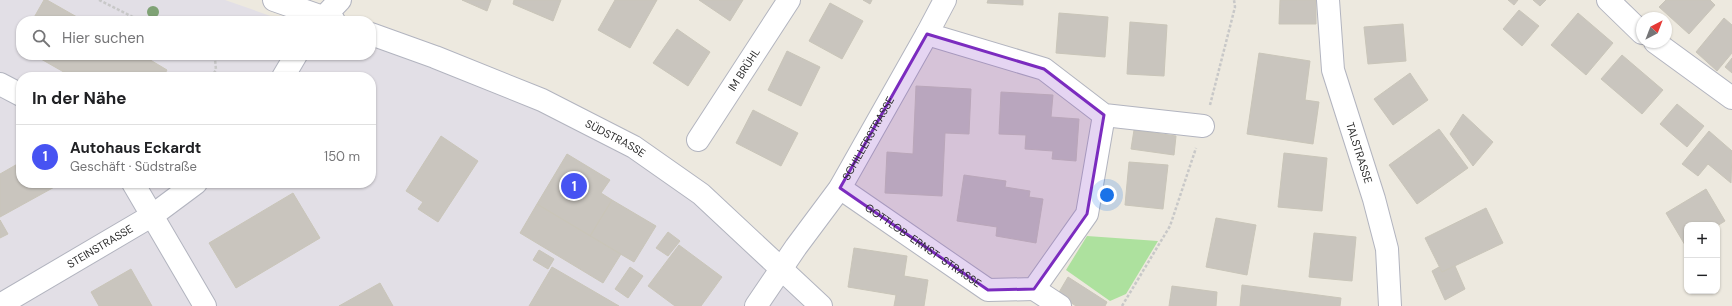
<!DOCTYPE html>
<html lang="de">
<meta charset="utf-8">
<style>
:root{--surface:#fff;--page:#f6f6f6;--text:#202124;--muted:#757577;--line:#e0e0e0;--accent:#4753f2}
body{margin:0;font-family:"DM Sans",sans-serif;background:var(--page);color:var(--text)}
.controls{position:absolute;right:12px;bottom:12px;display:grid;overflow:hidden;border-radius:8px;box-shadow:0 1px 3px #0004}
.controls button{width:36px;height:36px;display:grid;place-items:center;padding:0;border:0;border-bottom:1px solid var(--line);background:var(--surface);color:var(--text);font:20px sans-serif}
.compass{position:absolute;left:1636px;top:12px;width:36px;height:36px;border-radius:50%;background:var(--surface);box-shadow:0 1px 3px #0004;rotate:42deg}
.you{position:absolute;left:1107px;top:195px;width:14px;height:14px;margin:-10px;border:3px solid #fff;border-radius:50%;background:#1a73e8;box-shadow:0 0 0 6px #1a73e833}
.badge{display:grid;place-items:center;width:26px;height:26px;border-radius:50%;background:var(--accent);color:#fff;font-size:13px;font-weight:700}
.pin{position:absolute;translate:-50% -50%;border:2px solid #fff;box-shadow:0 1px 4px #0006}
.list{margin:0;padding:0;list-style:none}
h2{display:flex;justify-content:space-between;align-items:center;height:52px;margin:0;padding:0 16px;font-size:17px}
h2 small{font-size:13px;font-weight:400;color:var(--muted)}
.list li{display:grid;grid-template-columns:26px 1fr auto;gap:12px;align-items:center;box-sizing:border-box;height:64px;padding:0 16px;border-top:1px solid var(--line)}
.list b{display:block;font-size:15px;white-space:nowrap}
.list p{margin:0;font-size:13px;white-space:nowrap;color:var(--muted)}
.list em{font-size:13px;font-style:normal;color:var(--muted)}
.icon{flex:none;width:22px;height:22px;fill:none;stroke:currentColor;stroke-width:2;stroke-linecap:round;stroke-linejoin:round}
.map{position:relative;flex:none;width:1732px;height:306px;overflow:hidden}
.search{position:absolute;background:var(--surface);box-shadow:0 1px 3px #0004;left:16px;top:16px;width:360px;height:44px;display:flex;align-items:center;gap:10px;box-sizing:border-box;padding:0 14px;border-radius:16px;color:var(--muted);font-size:15px}
.panel{position:absolute;background:var(--surface);box-shadow:0 1px 3px #0004;left:16px;top:72px;width:360px;height:116px;border-radius:16px}
.map>svg:first-child{display:block}
</style>
<div class="map">
<svg width="1732" height="306" viewBox="0 0 1732 306">
<rect width="100%" height="100%" fill="#ede9df"/>
<path fill="#e2dfe6" fill-rule="evenodd" d="M0 0H225L285 21H21V55H371V47L431 63 576 124 664 177 735 236 805 306H0ZM21 77H371V183H21Z"/>
<path fill="#ade19e" d="M1087 236 1158 241 1126 294 1110 301 1066 270Z"/>
<path fill="#c9c5be" stroke="#c9c5b9" d="M44 0H47L84 21H32Z
M462 0H491L487 11Z
M514 0H561L553 21 513 4Z
M615 0H657L630 48 598 30Z
M699 0H743L730 21Z
M863 0H872L870 4Z
M988 0H1023V5L987 3Z
M1280 0H1316V24H1279Z
M1508 0H1518L1514 5Z
M1533 0H1546L1540 6Z
M1666 0H1710L1715 5 1689 34 1659 7Z
M830 3 863 21 842 59 809 41Z
M1519 10 1539 26 1522 46 1503 29Z
M1059 13 1108 17 1105 57 1056 53Z
M1578 13 1613 43 1586 75 1551 45Z
M1724 18 1732 25V53L1717 71 1696 52Z
M1130 22 1167 25 1164 76 1127 74Z
M1403 24 1406 61 1368 64 1364 27Z
M677 29 710 52 688 86 653 63Z
M787 51 820 67 801 106 768 90Z
M1259 53 1310 61 1305 100 1319 102 1313 144 1247 134Z
M34 55H142L167 70 163 77H80L71 72 69 75Z
M1622 55 1663 90 1642 114 1601 79Z
M1732 58V73L1725 67Z
M1410 73 1428 100 1393 125 1374 99Z
M916 86 971 89 969 134 945 133 942 196 885 193 887 152 913 154Z
M1001 92 1053 95 1051 117 1079 119 1076 161 1052 159 1053 151 1025 149 1026 135 999 134Z
M1677 104 1704 126 1687 147 1660 124Z
M753 110 798 133 781 166 736 143Z
M1463 114 1493 142 1473 166 1450 134Z
M1439 129 1468 168 1417 204 1389 165Z
M1134 130 1176 136 1174 155 1131 149Z
M1709 131 1732 151 1731 183 1708 164 1698 176 1682 164Z
M441 136 478 161 438 222 418 209 423 202 406 191Z
M1284 153 1327 158 1322 211 1278 207Z
M567 154 610 180 601 193 612 200 590 236 537 204Z
M21 162V183H57L58 185 0 217V174Z
M1129 162 1168 165 1163 209 1125 205Z
M964 175 1006 181 1005 187 1030 191 1029 197 1043 199 1036 243 996 236 997 227 957 221Z
M1706 189 1725 221 1717 226 1687 225V244L1685 245 1666 213Z
M293 193 320 238 236 288 209 243Z
M612 200 656 226 634 262 590 236Z
M537 204 621 254 603 283 520 233Z
M1486 208 1503 243 1442 272 1425 238Z
M1216 218 1256 225 1247 275 1206 267Z
M0 220 8 234 0 238Z
M668 232 680 241 668 256 656 248Z
M1314 233 1356 237 1352 281 1309 277Z
M679 245 722 277 701 306H675L648 286Z
M854 248 907 256 904 276 928 280 924 306H894L896 295 848 287Z
M539 250 554 259 548 269 533 260Z
M1455 266 1465 289 1445 300 1432 271 1439 267 1442 272Z
M552 267 619 306H529Z
M630 267 643 276 628 298 615 289Z
M131 269 152 306H99L91 292Z
M1068 277 1107 302 1105 306H1076L1058 294Z
M380 283 393 306H339Z
M1242 285 1341 298 1340 306H1240Z
M1172 286 1217 292 1216 306H1169Z"/>
<g fill="none" stroke-linecap="round" stroke-linejoin="round">
<defs>
<g id="minor">
<path d="M274 0 334 21"/>
<path id="s1" d="M1328 0 1333 70 1374 199 1387 249 1390 306"/>
<path d="M1608 0 1642 33"/>
<path d="M320 21 340 0"/>
<path id="s2" d="M371 34 435 57 542 100 634 147 701 194 821 306"/>
<path d="M927 34 1044 69 1104 115 1203 126"/>
<path d="M1655 42 1732 98"/>
<path d="M283 77 296 55"/>
<path d="M0 84 21 95"/>
<path id="s3" d="M698 140 789 0"/>
<path d="M133 183 205 306"/>
<path id="s4" d="M840 188 988 290 1034 289 1087 214 1104 115"/>
<path d="M1034 289 1060 306"/>
<path id="s5" d="M0 305 153 215 196 183"/>
<path id="s6" d="M756 306 796 247 840 188 927 34 945 0"/>
</g>
</defs>
<use href="#minor" stroke="#b2b4bf" stroke-width="24"/>
<path stroke="#c8c8c8" stroke-width="2.5" stroke-dasharray="3 2" stroke-linecap="butt" d="M99 0 141 21
M208 55 215 59 216 70 211 77
M1210 105 1235 7 1234 0
M1122 306 1170 226 1196 148"/>
<use href="#minor" stroke="#fff" stroke-width="22"/>
</g>
<circle fill="#7fa275" cx="153" cy="12" r="6"/>
<path fill="#7b2cbf" fill-opacity="0.2" stroke="#7b2cbf" stroke-width="3" stroke-linejoin="round" d="M927 34 1044 69 1104 115 1087 214 1034 289 988 290 840 188Z"/>
<g text-anchor="middle" stroke-width="3" stroke-linejoin="round" paint-order="stroke">
<g font-size="11" fill="#2c2c2c" stroke="#fff">
<text dy="4" stroke="none"><textPath href="#s3" startOffset="84">IM BRÜHL</textPath></text>
<text dy="4" stroke="none"><textPath href="#s6" startOffset="202">SCHILLERSTRASSE</textPath></text>
<text dy="4" stroke="none"><textPath href="#s2" startOffset="266">SÜDSTRASSE</textPath></text>
<text dy="4" stroke="none"><textPath href="#s1" startOffset="157">TALSTRASSE</textPath></text>
<text dy="4" stroke="none"><textPath href="#s4" startOffset="101">GOTTLOB-ERNST-STRASSE</textPath></text>
<text dy="4" stroke="none"><textPath href="#s5" startOffset="116">STEINSTRASSE</textPath></text>
</g>
</g>
</svg>
<div class="controls">
<button>+</button>
<button>−</button>
</div>
<svg class="compass" viewBox="-18 -18 36 36"><path d="M0-13l5 13h-10z" fill="#e53935"/><path d="M0 13l5-13h-10z" fill="#757577"/></svg>
<div class="you"></div>
<div class="pin badge" style="left:574px;top:186px">1</div>
<div class="search"><svg class="icon" aria-label="search" viewBox="0 0 24 24"><circle cx="10" cy="10" r="6"/><path d="M15 15l6 6"/></svg>Hier suchen</div>
<section class="panel">
<h2>In der Nähe<small></small></h2>
<ul class="list">
<li><span class="badge">1</span><div><b>Autohaus Eckardt</b><p>Geschäft · Südstraße</p></div><em>150 m</em></li>
</ul>
</section>
</div>
